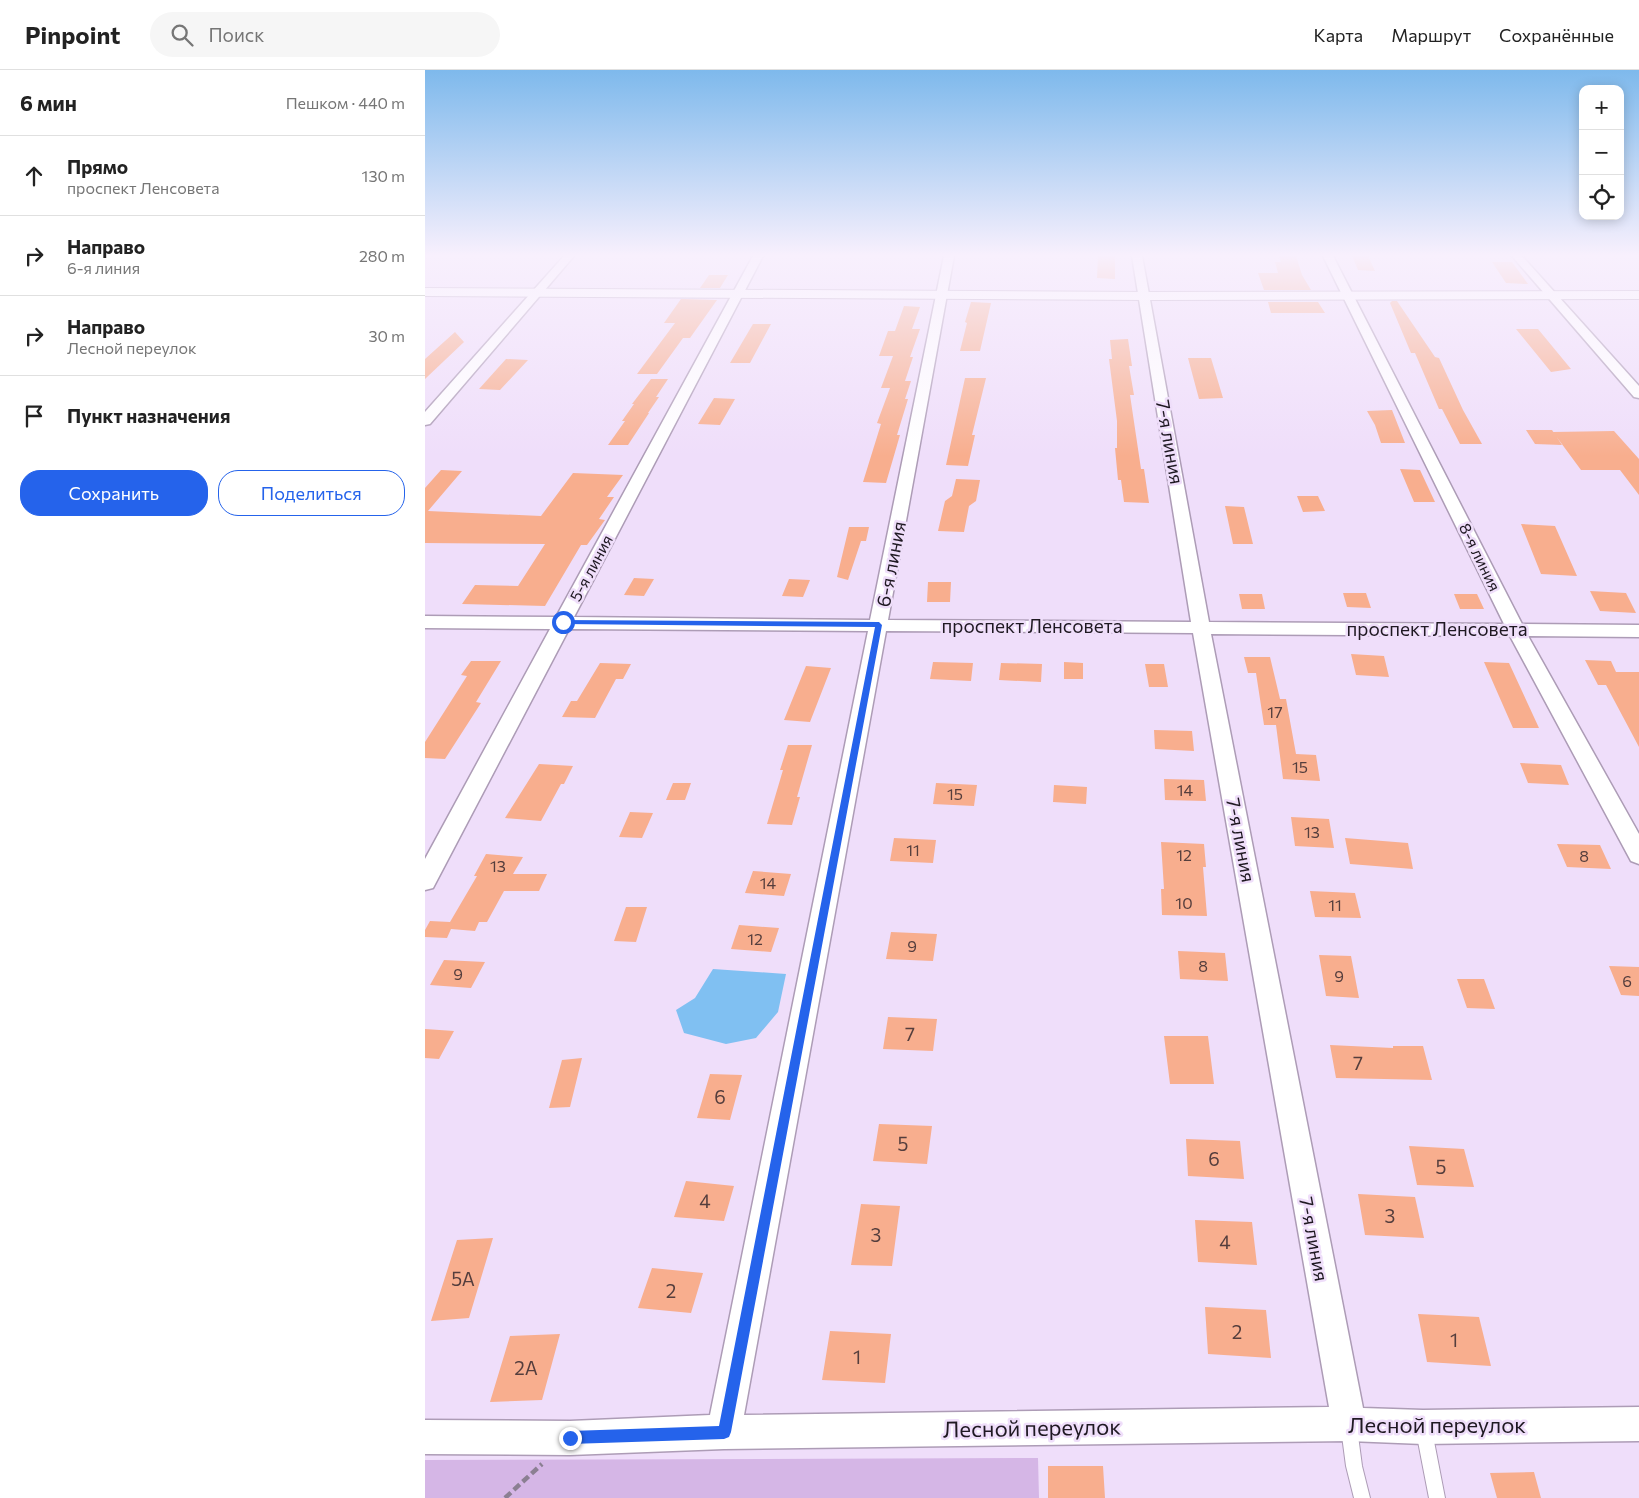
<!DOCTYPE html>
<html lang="ru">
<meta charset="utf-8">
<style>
:root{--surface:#fff;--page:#f6f6f6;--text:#222;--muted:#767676;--line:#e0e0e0;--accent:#2563eb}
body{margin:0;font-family:Commissioner,sans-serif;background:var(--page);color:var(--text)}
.controls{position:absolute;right:15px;top:15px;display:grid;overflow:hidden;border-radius:10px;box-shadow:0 2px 12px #0003}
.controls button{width:45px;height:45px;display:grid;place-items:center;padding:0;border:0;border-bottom:1px solid var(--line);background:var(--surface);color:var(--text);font:25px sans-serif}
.stop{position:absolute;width:15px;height:15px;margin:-11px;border:4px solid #2563eb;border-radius:50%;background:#fff}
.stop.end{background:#2563eb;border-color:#fff;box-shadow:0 1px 5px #0008}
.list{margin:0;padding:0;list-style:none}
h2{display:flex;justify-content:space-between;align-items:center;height:65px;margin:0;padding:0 20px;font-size:21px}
h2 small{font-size:16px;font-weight:400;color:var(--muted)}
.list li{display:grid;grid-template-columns:32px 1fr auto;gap:15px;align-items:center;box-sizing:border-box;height:80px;padding:0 20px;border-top:1px solid var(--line)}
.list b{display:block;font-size:19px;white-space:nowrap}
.list p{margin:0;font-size:16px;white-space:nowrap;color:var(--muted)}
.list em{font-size:16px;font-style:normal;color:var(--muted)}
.actions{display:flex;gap:10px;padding:15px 20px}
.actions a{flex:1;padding:11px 0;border:1px solid var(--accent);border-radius:20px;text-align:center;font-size:18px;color:var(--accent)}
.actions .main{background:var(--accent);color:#fff}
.icon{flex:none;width:28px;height:28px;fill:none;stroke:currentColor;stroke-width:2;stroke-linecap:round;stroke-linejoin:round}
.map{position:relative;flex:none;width:1214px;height:1428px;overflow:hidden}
header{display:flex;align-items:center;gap:30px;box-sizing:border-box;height:70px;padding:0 25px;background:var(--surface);border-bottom:1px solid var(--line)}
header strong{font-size:24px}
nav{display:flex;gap:28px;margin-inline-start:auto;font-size:18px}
.search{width:350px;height:45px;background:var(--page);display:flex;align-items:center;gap:12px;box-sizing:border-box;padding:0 18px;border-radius:28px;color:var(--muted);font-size:19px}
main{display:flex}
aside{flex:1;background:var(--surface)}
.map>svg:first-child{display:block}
</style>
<header>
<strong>Pinpoint</strong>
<div class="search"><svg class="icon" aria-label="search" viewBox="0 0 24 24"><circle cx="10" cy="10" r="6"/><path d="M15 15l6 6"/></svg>Поиск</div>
<nav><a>Карта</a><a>Маршрут</a><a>Сохранённые</a></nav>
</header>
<main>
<aside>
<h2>6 мин<small>Пешком · 440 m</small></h2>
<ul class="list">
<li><svg class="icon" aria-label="ahead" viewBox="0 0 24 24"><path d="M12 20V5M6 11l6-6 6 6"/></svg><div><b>Прямо</b><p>проспект Ленсовета</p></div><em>130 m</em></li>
<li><svg class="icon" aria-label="right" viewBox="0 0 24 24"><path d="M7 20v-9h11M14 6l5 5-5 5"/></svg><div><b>Направо</b><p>6-я линия</p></div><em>280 m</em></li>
<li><svg class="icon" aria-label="right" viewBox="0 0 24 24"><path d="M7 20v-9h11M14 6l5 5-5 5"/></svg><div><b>Направо</b><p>Лесной переулок</p></div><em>30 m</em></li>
<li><svg class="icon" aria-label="arrive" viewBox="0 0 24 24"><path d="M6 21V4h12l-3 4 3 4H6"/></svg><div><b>Пункт назначения</b></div></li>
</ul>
<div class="actions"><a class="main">Сохранить</a><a>Поделиться</a></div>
</aside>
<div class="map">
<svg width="1214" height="1428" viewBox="0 0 1214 1428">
<rect width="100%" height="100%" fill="#efdefa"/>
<path fill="#d5b6e6" d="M613 1388 614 1428H0V1390Z"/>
<path fill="#80c0f2" d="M288 899 361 904 353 942 331 968 301 974 259 963 251 940 270 928Z"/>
<path fill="#f8ae8e" d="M673 186H690V209L672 208Z
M854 186H871L877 205 886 220H839L833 203H853L850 192H856Z
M927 186H943L950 201 933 200Z
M1067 192H1087L1103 214 1081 213Z
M284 205H303L295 218H275Z
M256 229 292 230 265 268H258L232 304H212L250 253H239Z
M967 231H972L1010 287 1014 288 1038 340 1057 374H1035L1017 339H1014L990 283H986L965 233Z
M546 232 566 233 555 281H535L542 253 540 252Z
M843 232H893L900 243H846Z
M479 236 495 237 487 259H495L485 287H488L480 311H486L480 329H483L472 365H475L461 413 438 412 456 354 452 353 465 318H456L468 286H454L463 261H470Z
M328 254H346L325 293H305Z
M1091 259H1113L1146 299 1126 302Z
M30 262 39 272 0 309V289Z
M703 269 707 296H704L709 325H705L716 399H719L724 433 699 432 696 410H693L690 378H692V351L684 289H687L685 270Z
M763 288H786L798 328 774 329Z
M81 289 103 290 75 320 54 319Z
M540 308H561L547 365H550L543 396 521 395Z
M226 309H243L231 327H234L223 343H224L203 375H183L200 351H197L209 334H207Z
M289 328 310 329 295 355 273 354Z
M967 340 980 373H956L950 355 942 341Z
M1101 360H1127L1137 375 1110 374Z
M1189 361 1214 389V425L1195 400H1156L1128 362Z
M975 399 995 400 1010 432H989Z
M16 400 37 401 3 441 116 446 148 403 198 405 182 427H189L174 449 180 450 162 475H156L120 536 37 534 50 515 93 516 120 474 0 473V418Z
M531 409 555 410 551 431 544 436 539 462 513 461 520 431 527 426Z
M872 426H893L900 441 878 442Z
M800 436 819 437 828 474H808Z
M1096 454 1130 456 1152 506 1116 504Z
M424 457H444L441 471H436L423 510 412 507Z
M209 508 229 509 219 526 199 525Z
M364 509 385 510 378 527 357 526Z
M503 512H526L525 532H502Z
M1165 521 1201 523 1211 543 1175 541Z
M918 523H941L946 538 922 537Z
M814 524H837L840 539H817Z
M1029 524H1052L1059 539H1035Z
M926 584 959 586 964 607 931 605Z
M819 587H845L855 629H861L871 684 891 685 895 711 858 709 851 655H839L831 603H823Z
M1160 590 1186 591 1191 602H1214V677L1181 615H1173Z
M46 591H76L51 632 56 633 20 689 0 688V672L42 606 36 605Z
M508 592 548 593 546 611 505 609Z
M639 592 658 593V609H639Z
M1059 592 1084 593 1114 658H1088Z
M175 593 206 594 198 609H191L170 648 137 647 146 631H152Z
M576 593 617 594 616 612 574 610Z
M720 594H739L743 617H724Z
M381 596 406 598 385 652 359 650Z
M729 660 767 661 769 681 730 679Z
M363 675H387L372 727H375L367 755 342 754 358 700H355Z
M1095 693 1136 695 1144 715 1103 713Z
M114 694 148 696 139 714H136L116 751 80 748Z
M739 709 779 710 781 731 740 730Z
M248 713H266L260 730H241Z
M511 713 552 715 549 736 508 734Z
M629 715 662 717 661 734 628 732Z
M205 742 228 743 217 768 194 767Z
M866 747 904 749 909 778 870 776Z
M469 768 511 770 508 793 465 791Z
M920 768 983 773 988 799 925 794Z
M736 772 779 774 781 797H778L782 846 737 845 736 819H739Z
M1132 774 1175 775 1186 799 1142 797Z
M61 784 98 787 88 804H122L114 821H79L62 852H54L50 861 26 859 22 868 0 867V860L5 851 25 852 52 806H49Z
M328 801 366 804 359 826 320 823Z
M885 821 930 823 936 848 890 847Z
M201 837H222L211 872 189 871Z
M314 855 354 858 346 882 306 879Z
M466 862 512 864 508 891 461 889Z
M753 881 800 883 803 911 755 909Z
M894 885 926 886 934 928 901 926Z
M19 890 60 892 46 918 5 915Z
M1184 896 1214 897V926L1196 925Z
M1032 909H1059L1070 939 1042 938Z
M463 947 512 949 508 981 458 979Z
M0 959 29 961 14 989 0 988Z
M739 966H783L789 1014H745Z
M905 975 968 978V976H998L1007 1010 911 1008Z
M157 988 145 1037 124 1038 137 990Z
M285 1004 317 1005 305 1050 272 1048Z
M454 1054 507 1056 502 1094 448 1091Z
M761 1069 815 1071 819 1109 763 1106Z
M984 1076 1039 1079 1049 1117 992 1115Z
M261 1111 309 1116 299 1151 249 1147Z
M933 1124 990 1127 999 1168 940 1165Z
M436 1134 475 1136 467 1196 426 1195Z
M770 1150 827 1152 832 1195 773 1192Z
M68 1168 44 1248 6 1251 32 1170Z
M227 1198 278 1203 266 1243 213 1238Z
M780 1237 841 1240 846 1288 783 1284Z
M993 1244 1054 1247 1066 1296 1002 1292Z
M405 1261 466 1264 460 1313 397 1310Z
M135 1264 117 1330 65 1332 85 1266Z
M623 1396H678L680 1428H623Z
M1109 1402 1116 1428H1072L1065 1403Z"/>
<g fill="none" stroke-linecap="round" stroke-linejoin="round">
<defs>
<path id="lane" d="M924 1350 930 1352 932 1358 937 1396 945 1428H929L921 1396 916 1358 918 1352Z
M999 1353 1005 1355 1007 1361 1020 1428H1004L991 1361 993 1355Z"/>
<path id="street" d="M139 186H149L5 354 0 355V342Z
M328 186H338L149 547 445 550 519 186H529L463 550 766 552 707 186H717L784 552 1079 554 898 186H908L1097 554 1214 555V567L1103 566 1214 764V794L1206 791 1085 566 786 564 938 1338 998 1340 1214 1337V1371L998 1374 924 1371 299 1379 145 1385 0 1384V1350L145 1351 285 1345 443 561 144 559 8 818 0 820V789L125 559 0 558V546L131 547ZM461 561 768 563 904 1337 319 1345Z
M1087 186H1097L1214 316V328L1209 327Z"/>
<path id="secondary" d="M0 218 720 222 1214 221V229L720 230 0 226Z"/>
</defs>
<use href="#lane" stroke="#ad9cb6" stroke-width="2"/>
<use href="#street" stroke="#ad9cb6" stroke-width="3"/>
<use href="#secondary" stroke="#ad9cb6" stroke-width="2"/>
<path stroke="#8b7f92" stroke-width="4.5" stroke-dasharray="8 4" stroke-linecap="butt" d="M80 1428 117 1394"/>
<use href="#lane" fill="#fff" fill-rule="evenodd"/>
<use href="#street" fill="#fff" fill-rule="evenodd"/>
<use href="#secondary" fill="#fff" fill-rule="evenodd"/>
</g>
<linearGradient id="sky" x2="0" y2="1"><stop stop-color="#7eb9ec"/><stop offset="0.48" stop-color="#f8f0fd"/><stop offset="1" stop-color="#f8f0fd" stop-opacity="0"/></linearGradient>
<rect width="1214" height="386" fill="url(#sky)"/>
<path fill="#2563eb" d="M135 550 454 552 457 555 306 1362 304 1367 299 1369 145 1374 140 1372 139 1368 140 1363 145 1361 294 1356 450 557 138 554 135 553Z"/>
<g text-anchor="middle" stroke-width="5" stroke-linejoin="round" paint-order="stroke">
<g font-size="16" fill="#1f1922" stroke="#efdefa">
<text transform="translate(1055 487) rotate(64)" y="6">8-я линия</text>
<text transform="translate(166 498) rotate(-62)" y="6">5-я линия</text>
</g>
<g font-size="16" fill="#553e3d">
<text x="850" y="648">17</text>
<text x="875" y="703">15</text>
<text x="760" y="726">14</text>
<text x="530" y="730">15</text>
<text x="887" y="768">13</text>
<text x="488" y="786">11</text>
<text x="759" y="791">12</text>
<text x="1159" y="792">8</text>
<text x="73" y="802">13</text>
<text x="343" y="819">14</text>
<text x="759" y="839">10</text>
<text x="910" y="841">11</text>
<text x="330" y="875">12</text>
<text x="487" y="882">9</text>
<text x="778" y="902">8</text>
<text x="33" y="910">9</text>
<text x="914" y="912">9</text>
<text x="1202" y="917">6</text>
</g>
<g font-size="19" fill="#1f1922" stroke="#efdefa">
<text transform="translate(745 372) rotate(80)" y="7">7-я линия</text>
<text transform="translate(466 494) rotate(-79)" y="7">6-я линия</text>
<text x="607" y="563">проспект Ленсовета</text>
<text x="1012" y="566">проспект Ленсовета</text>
<text transform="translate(816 770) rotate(79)" y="7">7-я линия</text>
<text transform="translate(889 1169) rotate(79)" y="7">7-я линия</text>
</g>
<g font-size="19" fill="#553e3d">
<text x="485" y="971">7</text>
<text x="933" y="1000">7</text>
<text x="295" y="1034">6</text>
<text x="478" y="1081">5</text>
<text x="789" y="1096">6</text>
<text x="1016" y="1104">5</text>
<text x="280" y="1138">4</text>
<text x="965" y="1153">3</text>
<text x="451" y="1172">3</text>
<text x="800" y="1179">4</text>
<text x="38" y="1216">5А</text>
<text x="246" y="1228">2</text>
<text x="812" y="1269">2</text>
<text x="1029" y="1277">1</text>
<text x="432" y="1294">1</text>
<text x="101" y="1305">2А</text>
</g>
<g font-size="22" fill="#1f1922" stroke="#efdefa">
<text x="1012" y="1363">Лесной переулок</text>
<text transform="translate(607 1358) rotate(-1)" y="8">Лесной переулок</text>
</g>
</g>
</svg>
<div class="controls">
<button>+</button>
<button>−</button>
<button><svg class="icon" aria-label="locate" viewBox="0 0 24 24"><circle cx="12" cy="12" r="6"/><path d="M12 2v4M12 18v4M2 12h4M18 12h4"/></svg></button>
</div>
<div class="stop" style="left:138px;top:552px"></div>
<div class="stop end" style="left:145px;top:1368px"></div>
</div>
</main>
